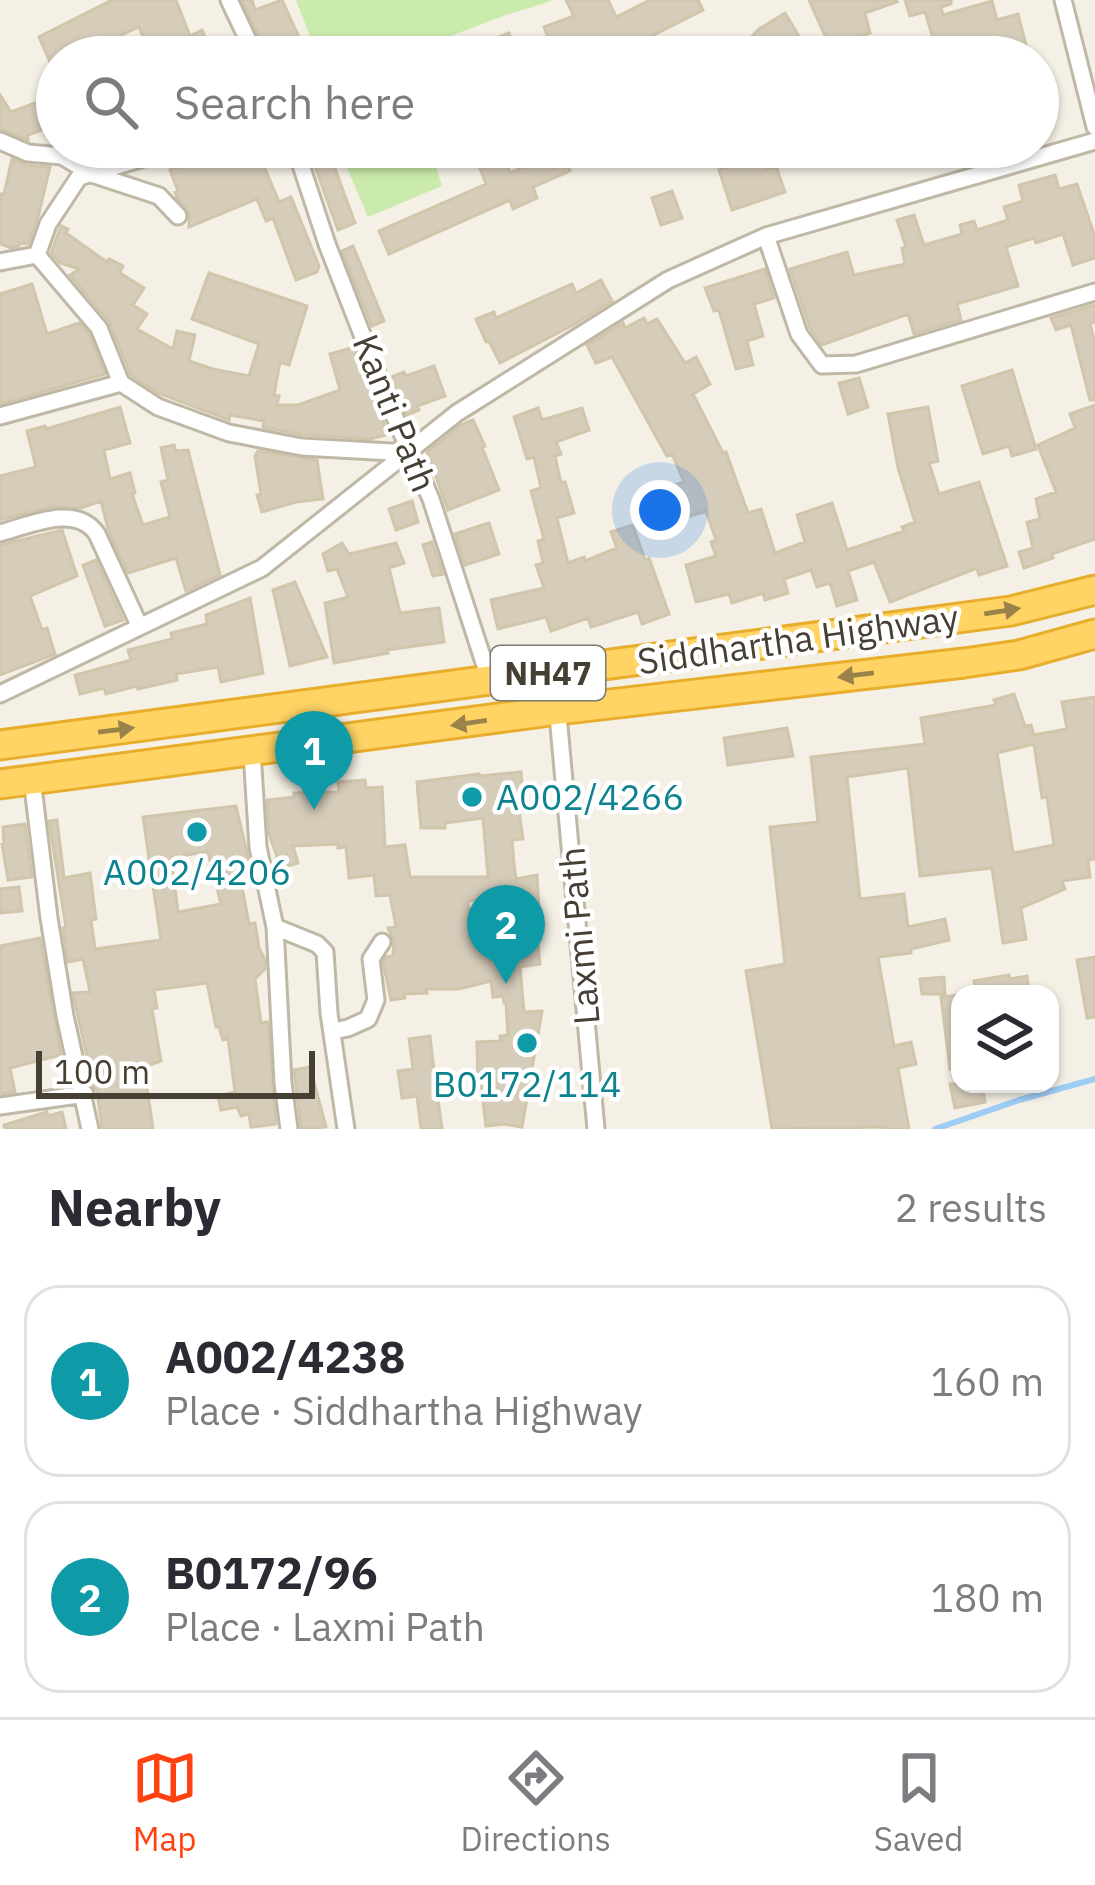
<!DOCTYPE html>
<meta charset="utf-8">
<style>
:root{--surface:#fff;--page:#f2f2f3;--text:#2b2b33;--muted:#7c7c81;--line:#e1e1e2;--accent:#ff4210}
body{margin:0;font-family:"IBM Plex Sans",sans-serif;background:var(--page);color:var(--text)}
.controls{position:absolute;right:36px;bottom:36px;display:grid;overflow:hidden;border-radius:24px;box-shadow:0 3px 9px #0004}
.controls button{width:108px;height:108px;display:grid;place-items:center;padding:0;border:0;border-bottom:3px solid var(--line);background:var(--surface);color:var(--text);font:60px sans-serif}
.scale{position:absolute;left:36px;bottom:30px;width:279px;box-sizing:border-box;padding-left:12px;border:6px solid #464034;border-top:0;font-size:33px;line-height:42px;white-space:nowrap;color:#464034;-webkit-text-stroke:9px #fff;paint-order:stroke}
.you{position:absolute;left:660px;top:510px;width:42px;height:42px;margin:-30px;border:9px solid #fff;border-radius:50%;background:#1a73e8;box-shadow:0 0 0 18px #1a73e833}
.badge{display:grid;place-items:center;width:78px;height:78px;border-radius:50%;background:var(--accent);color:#fff;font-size:39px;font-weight:700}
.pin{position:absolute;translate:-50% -99px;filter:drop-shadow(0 3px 6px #0008)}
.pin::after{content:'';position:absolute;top:63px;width:42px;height:36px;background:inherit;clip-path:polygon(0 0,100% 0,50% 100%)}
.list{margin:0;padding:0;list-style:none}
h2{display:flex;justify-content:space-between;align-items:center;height:156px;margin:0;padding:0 48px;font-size:51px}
h2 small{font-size:39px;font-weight:400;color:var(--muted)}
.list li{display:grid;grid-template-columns:78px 1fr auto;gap:36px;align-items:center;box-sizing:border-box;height:192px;margin:0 24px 24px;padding:0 24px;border:3px solid var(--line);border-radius:36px}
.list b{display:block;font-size:45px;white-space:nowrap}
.list p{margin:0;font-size:39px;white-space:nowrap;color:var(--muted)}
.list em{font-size:39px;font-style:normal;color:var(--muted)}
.icon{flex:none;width:66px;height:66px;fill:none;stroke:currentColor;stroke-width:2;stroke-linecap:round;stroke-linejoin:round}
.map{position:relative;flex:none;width:1095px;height:1129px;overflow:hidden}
.search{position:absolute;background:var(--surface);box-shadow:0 3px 9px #0004;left:36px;right:36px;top:36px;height:132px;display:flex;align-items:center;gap:30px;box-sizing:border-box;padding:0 42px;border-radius:66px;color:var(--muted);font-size:45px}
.sheet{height:588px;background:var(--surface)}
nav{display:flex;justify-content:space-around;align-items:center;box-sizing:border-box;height:168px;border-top:3px solid var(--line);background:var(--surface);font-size:33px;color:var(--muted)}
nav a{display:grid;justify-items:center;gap:6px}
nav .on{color:var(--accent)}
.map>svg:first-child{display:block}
</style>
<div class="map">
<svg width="1095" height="1129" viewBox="0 0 1095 1129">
<rect width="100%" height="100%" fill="#f4f0e5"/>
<path fill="#caebab" d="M296 0H551V1L506 15 414 50 402 57H318Z
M338 147H430L442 186 368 217Z"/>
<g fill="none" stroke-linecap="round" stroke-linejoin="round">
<path stroke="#9dccf5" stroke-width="6" d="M935 1129 1019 1100 1095 1079"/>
</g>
<path fill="#d6ccba" stroke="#d1c5ac" stroke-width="3" fill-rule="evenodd" d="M112 0H176L190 36 202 30 213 57H159L155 46 148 49 139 27 87 50 85 46 50 62 39 37Z
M242 0H252L255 10 282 0 308 57H268Z
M566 0H608L616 17 650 0H698L703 10 610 57H594L590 48 567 57H555L544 27 574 16Z
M809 0H896L897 2 865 13 870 33 830 47Z
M905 0H951V4L941 7 943 15 992 1 997 20 1018 14 1029 57H943L936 37 933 38 925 12 910 16Z
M785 13 803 43 780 56 774 44 762 57H751L741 48 759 29Z
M509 33 518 57H493L486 42Z
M0 95 11 112 51 97 57 112V124L28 135V140L0 129Z
M228 147H256L279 202 291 197 319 266 317 272 296 280 273 218 266 221 257 199 189 227V212L177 198 175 192 178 191 170 170Z
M308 147H327L355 223 338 230Z
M472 147H500L510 173 537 161 531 147H611L612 149 568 165 570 171 533 187 537 198 513 209 510 200 389 254 379 231 486 184Z
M763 156 767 169 776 166 785 192 732 210 719 170Z
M12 159 26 165 50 167 38 217 28 244 19 243V246L11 248 0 244V194H4Z
M1055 175 1059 189 1077 184 1095 237V258L1073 265 1063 234 1036 243 1034 238 1006 247 1018 286 957 304 961 320 914 334 908 314 822 345 810 328 790 269 847 252 854 275 905 264 902 248 906 247 897 220 914 215 924 245 962 234 960 225 974 221 977 230 1008 220 1004 207 1023 201 1019 185Z
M672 191 682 218 661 225 652 198Z
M61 226 68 229 66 233 107 262 109 259 123 266 120 273 144 288 133 305 147 314 137 329 173 349 177 331 195 335 189 361 213 369 249 376 259 344 192 319 209 273 307 306 289 365 280 362 274 395 279 396 277 405H298L340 390 330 354 354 347 384 423 386 435 370 439 303 435 263 427 264 421 230 415 229 420 158 393 131 375 109 321 70 275 79 269 60 263 51 253Z
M353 246 384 321 372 326 342 251Z
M765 269 774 298 754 304 763 336 747 341 753 365 736 369 719 310 714 311 705 288Z
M601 280 612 301 575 324 500 363 489 341 486 342 476 319 494 312 496 318 572 284 576 293Z
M32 284 47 334 79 323 89 334 105 374 0 404V294Z
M1095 305V322L1090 324 1095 343V400H1090L1071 325 1056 330 1051 318Z
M644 318 647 324 657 319 685 363 696 357 710 384 693 394 723 453 726 452 748 513 761 509 775 553 805 542 797 515 832 503 847 550 904 531 902 527 915 522 898 468 888 414 928 407 938 461 929 463 939 494 979 482 1007 566 979 575 977 568 890 602 874 562 848 571 857 600 837 606 830 583 817 587 811 570 784 579 788 593 765 600 763 593 732 603 729 594 696 602 686 565 716 556 711 542 716 540 706 511 667 524 657 491 684 482 672 454 667 456 612 357 596 363 587 345 623 323 625 328Z
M434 366 445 396 417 406 419 410 407 415 391 377 404 372 406 376Z
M1012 370 1036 449 1012 456 1009 446 983 454 962 386Z
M859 378 868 407 848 414 839 383Z
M1095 405V539L1052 554 1053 558 1024 568 1019 552 1033 548 1027 522 1040 519 1036 499 1056 492 1038 445 1075 428 1070 414Z
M120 407 130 443 104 450 110 479 130 473 135 493 132 494 143 525 170 517 161 482 168 480 161 448 174 445 176 451 188 450 220 575 186 591 176 558 128 573 108 529 101 501 81 508 50 507 0 520V476L36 467 27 431 45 426 46 429Z
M538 408 542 420 582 408 589 430 556 442 561 454 555 456 561 483 565 482 574 513 557 518 568 563 584 557 585 561 617 548 611 532 633 525 645 560 649 558 669 614 642 624 638 612 591 627 588 618 551 631 546 617 498 629 491 600 544 588 536 565 543 563 538 541 544 539 531 491 541 488 534 457 527 459 514 417Z
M473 420 485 446 482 447 499 490 448 510 427 452 461 425Z
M258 451 317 460 323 499 296 502 262 512 257 495 261 494 255 456Z
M412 501 418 522 396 530 389 509Z
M489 523 499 554 465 565 455 534Z
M62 530 77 576 30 596 42 630 47 628 55 654 0 675V545Z
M432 542 443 574 433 576 423 545Z
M342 543 349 554 396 543 404 563 389 568 400 613 439 608 444 642 387 650 388 653 334 663 325 603 348 597 337 569 328 571 323 554Z
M96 560 123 620 105 626 83 565Z
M295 582 327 657 290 666 273 590Z
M250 598 263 673 221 682 218 667 176 674 177 680 138 689 137 686 106 694 104 688 80 694 75 675 131 660 128 650 172 639 171 633 207 624 206 615Z
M1014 694 1025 726 1031 725 1034 735 1067 729 1062 702 1095 697V859L1088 860 1090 877 1062 881 1065 889 1021 908 1026 939 1003 943 992 868 920 876 908 768 847 777 860 899 904 894 908 927 945 919 949 940 911 949V953L878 957 894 1046 911 1042 916 1064 898 1068 909 1129H885V1127L772 1129 746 971 785 964 770 827 818 822 811 757 925 744 921 718 996 705 994 700ZM1034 744 1042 798 1047 797 1054 845 1013 853 997 753Z
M787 728 793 756 728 765 724 738Z
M521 772 524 804H518L523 839 512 840 514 864 516 879 537 875 540 927 536 928 540 964 520 967 524 1012 542 1011 522 1127 504 1124 486 1126 481 1086H478L477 1042 501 1041 500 1036 508 1035 506 1003H504L503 996 493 997 491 981 459 989H426L427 993 404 994 405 998 391 1000 383 962 386 957 393 956 394 941 388 928 396 927 390 895 376 896 374 875 349 878 346 847 338 848V844L293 846 298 863 281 868 269 834 267 800 294 797V793L339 792 338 782 365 780 366 788 382 787 385 847 405 845 410 877H488L483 818 445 823V828H421L417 782 479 774V776ZM496 896 500 938 470 943 468 901Z
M236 806 250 865 241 867 244 886 242 887 249 924 255 923 259 948 265 960V969L255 979 261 1023 268 1022 276 1124 251 1127 249 1114 241 1116 237 1107 221 1110 218 1096 235 1092 228 1038 223 1040 219 1027H216L207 983 154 990 157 1008 152 1009 161 1061 144 1067 153 1129H102L97 1091 93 1085 73 993 90 992 83 959 68 962 63 928 66 927 49 821 57 820 64 878 90 873 96 919 91 920 95 949 161 940 143 817ZM208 852 221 904 178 912 171 857Z
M25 824 32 877 8 880 2 844 4 843 3 827Z
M19 887 22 911 0 913V889Z
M40 938 61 1055 10 1068 15 1092 0 1094V946Z
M1095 957V1017L1087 1018 1077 960Z
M1009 975 1010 979 1027 976 1029 994H976L974 981Z
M944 977 945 994H922L920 979Z
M960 995V1069H950L941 997Z
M430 1036 433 1062 442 1129H421L417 1096 402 1098 398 1071 413 1069 409 1039Z
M310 1067 326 1127 301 1129 294 1070Z
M950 1084H982L985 1102 955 1108Z
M47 1112 48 1116 62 1112 66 1129H5L4 1125Z"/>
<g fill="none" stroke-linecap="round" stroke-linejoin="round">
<defs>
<path id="street" d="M229 0 256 57
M1063 0 1095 127
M0 141 28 153 62 156 92 174 159 196 178 216
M295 147 327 244 389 404 431 499 490 681
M766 236 799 334 822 365 856 364 1095 292
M37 255 48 224 79 177 181 147
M0 262 37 255 99 328 121 383 158 407 229 433 302 447 410 453
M0 416 121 383
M0 533C30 525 76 503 97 534L139 625
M554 672 596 1129
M0 694 262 568 457 413 668 280 766 236 1095 141
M252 752 258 847 275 927 283 1083 289 1129
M32 779 49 918 65 1016 90 1129
M275 927 317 944 325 952 329 1013 346 1129
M333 1031 348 1028 368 1019 376 1000 371 959 382 942
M0 1106 85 1094"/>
<path id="highway" d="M0 745 1011 611 1095 590
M0 784 558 710 964 663 1019 655 1095 634"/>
</defs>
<use href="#street" stroke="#c0b8a7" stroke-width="21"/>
<use href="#highway" stroke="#e7ad2b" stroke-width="33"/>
<use href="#street" stroke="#fff" stroke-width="15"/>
<use href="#highway" stroke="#ffd464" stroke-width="27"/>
</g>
<defs><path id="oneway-solid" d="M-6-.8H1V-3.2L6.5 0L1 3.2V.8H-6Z" transform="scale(3)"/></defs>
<g fill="#99834a">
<use href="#oneway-solid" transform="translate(1002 611) rotate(-9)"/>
<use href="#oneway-solid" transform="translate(856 675) rotate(173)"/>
<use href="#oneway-solid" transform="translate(469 723) rotate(172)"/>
<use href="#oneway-solid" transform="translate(116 730) rotate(-7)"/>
</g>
<g fill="#0f9aa8" stroke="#fff" stroke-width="4.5">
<circle cx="472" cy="797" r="12"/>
<circle cx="197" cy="832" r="12"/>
<circle cx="527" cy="1043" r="12"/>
</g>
<g text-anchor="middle" stroke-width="9" stroke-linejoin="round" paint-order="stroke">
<rect fill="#fff" stroke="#7e7971" stroke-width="3" x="491" y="646" width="114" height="54" rx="9"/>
<g font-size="33" font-weight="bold" fill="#464034">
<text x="548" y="685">NH47</text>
</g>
<g font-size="36" fill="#464034" stroke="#fff">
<text transform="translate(395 413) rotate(68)" y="13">Kanti Path</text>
<text transform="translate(798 639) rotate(-8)" y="13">Siddhartha Highway</text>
<text transform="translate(579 936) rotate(-95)" y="13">Laxmi Path</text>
</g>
<g font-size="36" fill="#0d838f" stroke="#fff">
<text x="496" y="810" text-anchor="start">A002/4266</text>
<text x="197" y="885">A002/4206</text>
<text x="527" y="1097">B0172/114</text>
</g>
</g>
</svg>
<div class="controls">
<button><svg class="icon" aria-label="layers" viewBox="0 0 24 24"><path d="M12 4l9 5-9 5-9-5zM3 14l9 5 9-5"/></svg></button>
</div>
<div class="scale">100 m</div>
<div class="you"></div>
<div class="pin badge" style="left:314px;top:810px;background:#0f9aa8">1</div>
<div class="pin badge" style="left:506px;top:984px;background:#0f9aa8">2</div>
<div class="search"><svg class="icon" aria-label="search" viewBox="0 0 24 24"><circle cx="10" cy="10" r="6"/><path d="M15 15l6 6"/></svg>Search here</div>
</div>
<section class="sheet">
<h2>Nearby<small>2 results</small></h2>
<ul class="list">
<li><span class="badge" style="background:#0f9aa8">1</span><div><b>A002/4238</b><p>Place · Siddhartha Highway</p></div><em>160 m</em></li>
<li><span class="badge" style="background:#0f9aa8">2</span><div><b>B0172/96</b><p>Place · Laxmi Path</p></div><em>180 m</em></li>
</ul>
</section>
<nav>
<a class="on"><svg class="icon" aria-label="map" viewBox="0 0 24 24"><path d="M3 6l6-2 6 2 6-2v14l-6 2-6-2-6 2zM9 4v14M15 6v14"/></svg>Map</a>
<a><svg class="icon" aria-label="directions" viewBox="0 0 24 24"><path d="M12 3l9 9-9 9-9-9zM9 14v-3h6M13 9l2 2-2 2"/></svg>Directions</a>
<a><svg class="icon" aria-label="saved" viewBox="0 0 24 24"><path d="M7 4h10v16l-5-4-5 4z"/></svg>Saved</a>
</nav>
